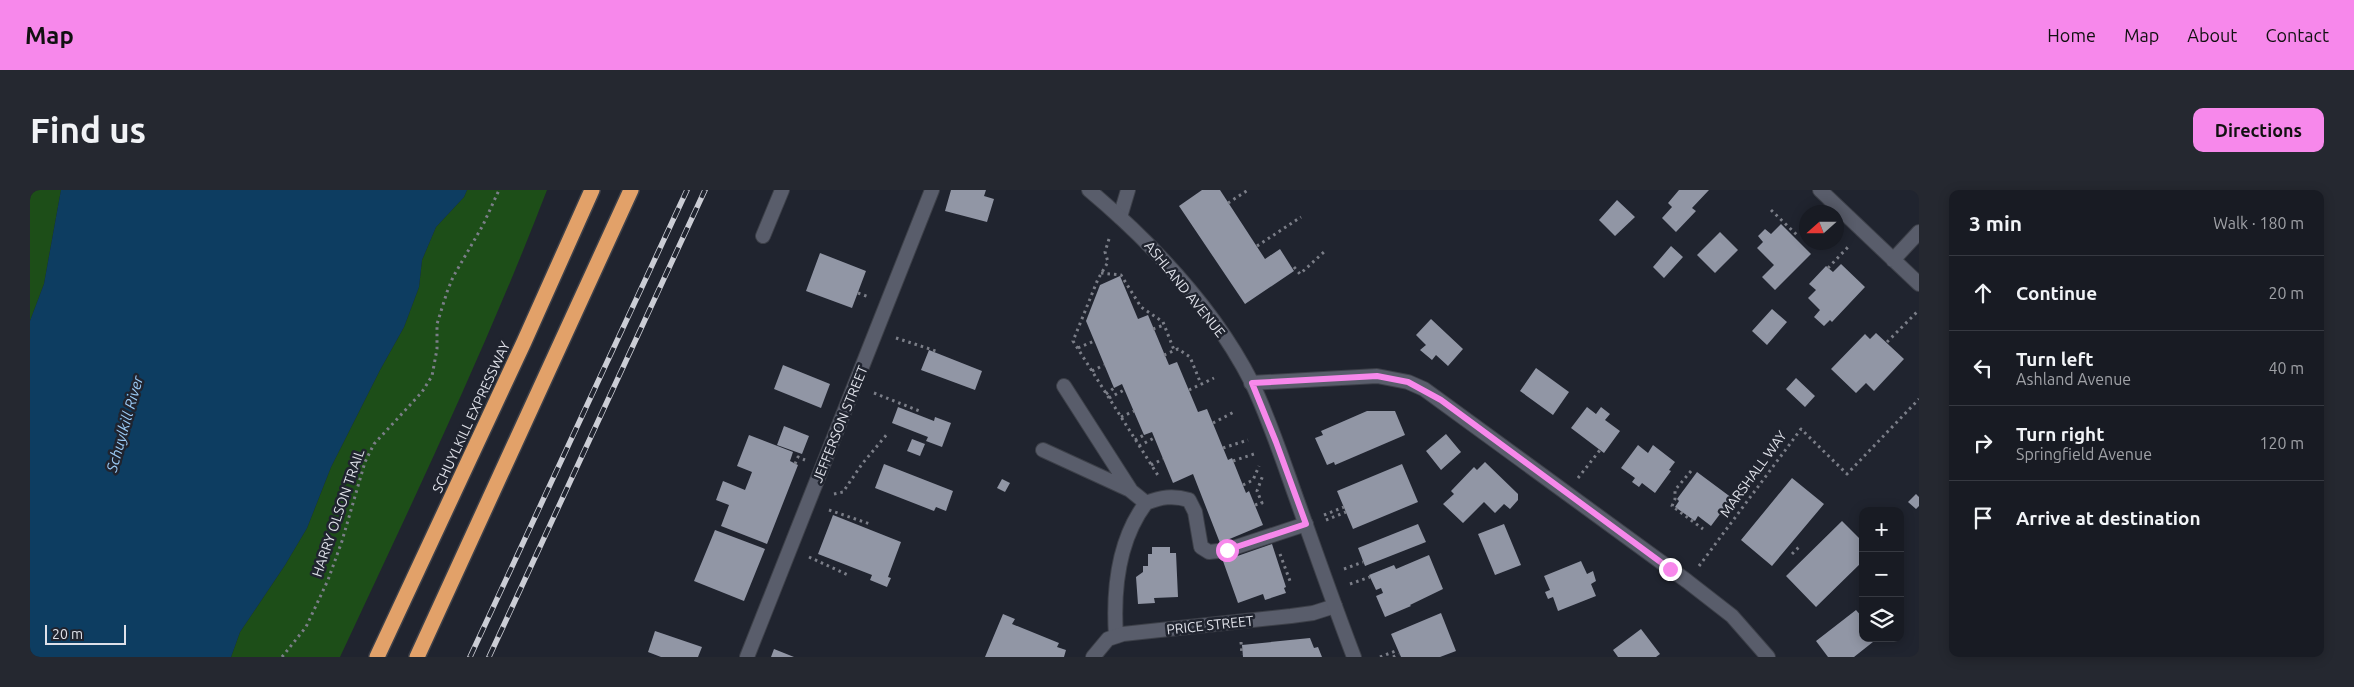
<!DOCTYPE html>
<meta charset="utf-8">
<style>
:root{--surface:#181b23;--page:#252830;--text:#f1f3f6;--muted:#9fa1a6;--line:#363941;--accent:#f788eb}
body{margin:0;font-family:Ubuntu,sans-serif;background:var(--page);color:var(--text)}
.controls{position:absolute;right:15px;bottom:15px;display:grid;overflow:hidden;border-radius:10px;box-shadow:0 2px 12px #0003}
.controls button{width:45px;height:45px;display:grid;place-items:center;padding:0;border:0;border-bottom:1px solid var(--line);background:var(--surface);color:var(--text);font:25px sans-serif}
.compass{position:absolute;left:1769px;top:15px;width:45px;height:45px;border-radius:50%;background:var(--surface);box-shadow:0 2px 12px #0003;rotate:249deg}
.scale{position:absolute;left:15px;bottom:12px;width:81px;box-sizing:border-box;padding-left:5px;border:2px solid #dfe1e9;border-top:0;font-size:14px;line-height:18px;white-space:nowrap;color:#dfe1e9;-webkit-text-stroke:4px #20242f;paint-order:stroke}
.stop{position:absolute;width:15px;height:15px;margin:-11px;border:4px solid #f788eb;border-radius:50%;background:#fff}
.stop.end{background:#f788eb;border-color:#fff;box-shadow:0 1px 5px #0008}
.list{margin:0;padding:0;list-style:none}
h2{display:flex;justify-content:space-between;align-items:center;height:65px;margin:0;padding:0 20px;font-size:21px}
h2 small{font-size:16px;font-weight:400;color:var(--muted)}
.list li{display:grid;grid-template-columns:32px 1fr auto;gap:15px;align-items:center;box-sizing:border-box;height:75px;padding:0 20px;border-top:1px solid var(--line)}
.list b{display:block;font-size:19px;white-space:nowrap}
.list p{margin:0;font-size:16px;white-space:nowrap;color:var(--muted)}
.list em{font-size:16px;font-style:normal;color:var(--muted)}
.icon{flex:none;width:28px;height:28px;fill:none;stroke:currentColor;stroke-width:2;stroke-linecap:round;stroke-linejoin:round}
.map{position:relative;flex:none;width:1889px;height:467px;overflow:hidden;border-radius:10px}
header{display:flex;align-items:center;gap:30px;box-sizing:border-box;height:70px;padding:0 25px;background:var(--accent);color:#111}
header strong{font-size:24px}
nav{display:flex;gap:28px;margin-inline-start:auto;font-size:18px}
.intro{display:flex;align-items:center;justify-content:space-between;box-sizing:border-box;height:120px;padding:0 30px}
h1{margin:0;font-size:35px}
.button{padding:12px 22px;border-radius:10px;background:var(--accent);color:#111;font-size:18px;font-weight:700}
main{display:flex;gap:30px;padding:0 30px}
aside{flex:1;background:var(--surface);border-radius:10px;box-shadow:0 2px 12px #0003}
.map>svg:first-child{display:block}
</style>
<header>
<strong>Map</strong>
<nav><a>Home</a><a>Map</a><a>About</a><a>Contact</a></nav>
</header>
<div class="intro"><h1>Find us</h1><a class="button">Directions</a></div>
<main>
<div class="map">
<svg width="1889" height="467" viewBox="0 0 1889 467">
<rect width="100%" height="100%" fill="#20242f"/>
<path fill="#1d4e18" d="M0 0H31L14 94 0 131Z
M437 0H517C456 159 382 313 310 467H201L210 442 255 375 277 338 301 277 350 180 374 137 389 97 392 70 406 37 434 7Z"/>
<path fill="#0d3d61" d="M31 0H437L434 7 406 37 392 70 389 97 374 137 350 180 301 277 277 338 255 375 210 442 201 467H0V131L14 94Z"/>
<path fill="#9196a5" d="M921 0H956L954 6 964 9 957 32 915 21Z
M1172 0H1190L1235 69 1250 59 1264 81 1215 114 1149 16Z
M1649 0H1679L1662 18 1666 21 1646 42 1632 28 1642 17 1638 13Z
M1587 10 1605 27 1585 46 1569 30Z
M1751 34 1781 64 1745 100 1732 87 1744 75 1727 58 1733 52 1728 46 1735 39 1741 44Z
M1690 42 1708 60 1685 83 1667 65Z
M1641 56 1653 67 1634 88 1623 77Z
M790 63 836 81 822 118 776 101Z
M1811 74 1835 97 1802 132 1800 130 1794 136 1784 127 1790 120 1778 108 1786 100 1779 94 1796 76 1803 82Z
M1090 86 1108 129 1118 125 1139 175 1147 172 1168 222 1177 219 1198 270 1202 268 1216 303 1219 301 1233 335 1190 353 1163 284 1143 293 1122 242 1114 245 1092 194 1084 198 1056 131 1070 95Z
M1742 119 1757 132 1737 155 1722 141Z
M1401 129 1433 159 1418 176 1406 165 1402 170 1390 160 1396 155 1386 145Z
M1846 143 1874 169 1844 201 1836 193 1826 203 1801 179 1835 144 1840 149Z
M899 160 952 181 945 200 891 180Z
M753 175 800 194 791 218 744 199Z
M1506 178 1539 202 1523 225 1490 201Z
M1766 188 1785 206 1775 217 1756 199Z
M868 217 904 231 905 227 921 233 912 257 896 251 898 247 862 233Z
M1557 217 1566 224 1571 217 1580 224 1575 230 1590 241 1574 263 1541 238Z
M1337 221H1365L1375 245 1305 275 1304 272 1297 275 1285 248 1293 245 1291 241Z
M754 236 779 246 772 264 747 255Z
M1416 244 1431 262 1411 280 1396 261Z
M719 245 763 262 760 271 768 275 737 354 691 336 699 315 686 310 693 291 715 300 722 282 707 276Z
M882 249 895 254 890 266 877 261Z
M1608 255 1618 263 1623 255 1645 272 1639 280 1641 281 1625 303 1612 293 1609 297 1602 292 1605 288 1591 278Z
M1455 272 1488 304V310L1480 319 1474 314 1465 323 1454 312 1433 333 1413 314 1424 304 1421 301 1444 277 1447 280Z
M854 274 923 301 916 321 906 317 904 321 845 298Z
M1372 274 1388 312 1323 339 1307 301Z
M1667 282 1702 308 1681 336 1668 326 1665 331 1645 317 1649 311 1647 309Z
M1762 288 1794 314 1742 376 1711 350Z
M972 289 980 293 975 302 967 298Z
M1886 304 1889 307V316L1886 319 1878 312Z
M803 325 871 352 858 387 861 388 857 397 840 390 842 385 788 364Z
M1812 331 1833 352V371L1786 417 1756 386Z
M1388 334 1396 352 1335 376 1328 358Z
M1474 334 1491 375 1465 385 1448 344Z
M685 340 735 359 714 411 664 391Z
M1242 354 1256 397 1254 398 1256 403 1235 410 1233 404 1208 413 1193 371Z
M1122 357H1140V363H1146L1148 407 1124 408 1125 413 1108 414 1106 387 1113 382V376H1118V364H1122Z
M1399 365 1413 399 1380 415 1381 416 1355 427 1346 406 1353 403 1351 398 1346 400 1339 385 1364 375 1366 379Z
M1551 371 1557 384 1563 381 1566 391 1561 394 1566 406 1528 421 1523 407 1518 409 1515 402 1520 400 1514 386Z
M1826 420 1833 428V448H1848L1824 467H1798L1786 451Z
M1411 423 1426 461 1410 467H1371L1361 444Z
M973 424 985 429 982 434 1029 453 1027 457 1036 460 1034 467H955Z
M1611 439 1630 464 1626 467H1588L1583 460Z
M625 441 672 457 668 467H631L618 462Z
M1280 448 1284 458 1288 457 1292 467H1213L1212 455Z
M744 459 764 467H741Z"/>
<g fill="none" stroke-linecap="round" stroke-linejoin="round">
<defs>
<path id="service" d="M733 46 752 0
M1034 196 1100 299
M1013 260 1100 300 1116 313C1131 307 1143 305 1159 310L1165 322 1171 357 1179 362 1197 360 1276 334
M1086 446C1083 400 1088 350 1116 313"/>
<path id="minor" d="M1790 0 1889 94
M1090 27 1098 0
M1863 70 1889 42
M1221 193 1347 186 1378 192 1394 199 1657 391 1702 426 1738 467
M717 467 902 0
M1063 467 1078 449 1093 444 1261 426 1283 423 1305 416"/>
<path id="tertiary" d="M1059 0C1123 54 1184 118 1222 193 1240 231 1253 271 1267 310 1286 363 1304 415 1324 467"/>
<path id="motorway" d="M347 467 494 152 562 0
M387 467 601 0"/>
</defs>
<use href="#service" stroke="#3d4049" stroke-width="16"/>
<use href="#minor" stroke="#3d4049" stroke-width="16"/>
<use href="#tertiary" stroke="#3d4049" stroke-width="16"/>
<use href="#motorway" stroke="#3d4049" stroke-width="18"/>
<path stroke="#7b7e88" stroke-width="3" stroke-dasharray="2.5 4" stroke-linecap="butt" d="M1198 13 1218 0
M1741 20 1767 45
M1079 49 1075 62 1078 72 1068 89 1043 151 1129 287
M1227 56 1271 27
M1264 77 1270 84 1295 61
M1798 78 1820 55
M1071 83 1091 85 1111 117 1133 132 1144 160
M828 103 839 107
M1123 139 1134 135
M866 148 906 161
M1857 152 1889 120
M1048 158 1064 151
M1134 165 1148 159 1160 167 1171 194
M1062 181 1074 175
M1159 200 1184 188
M844 203 892 222
M1076 204 1084 198
M1079 208 1094 200
M1091 227 1104 221
M1183 233 1204 222
M1105 250 1114 245
M1109 256 1124 248
M1193 258 1218 250
M1203 271 1224 264
M765 274 768 267 775 270
M1121 275 1133 269
M1661 281 1645 300V309L1642 316 1673 339
M1548 288 1570 260
M1213 295 1223 290 1229 276
M804 304 813 302 832 274 858 243
M1225 315 1232 313 1227 301 1233 285
M799 320 840 334
M1294 325 1314 317
M1296 330 1316 322
M1250 364 1260 391
M1762 364 1770 356
M779 367 820 386
M1669 376 1771 239 1817 284 1889 209
M1314 379 1333 372
M1320 394 1340 387
M1211 452 1212 465
M252 467 276 437 298 390 312 351 335 272 344 254 392 202 402 186 407 159V134L417 102 423 87 453 35 469 0
M1350 467 1368 460
M1363 467 1369 464"/>
<use href="#service" stroke="#595d6b" stroke-width="14"/>
<use href="#minor" stroke="#595d6b" stroke-width="14"/>
<use href="#tertiary" stroke="#595d6b" stroke-width="14"/>
<use href="#motorway" stroke="#e2a169" stroke-width="15"/>
<defs>
<path id="rail" d="M440 467 657 0
M459 467 675 0"/>
</defs>
<use href="#rail" stroke="#cbcdd5" stroke-width="5.5"/>
<use href="#rail" stroke="#20242f" stroke-width="4" stroke-dasharray="11" stroke-linecap="butt"/>
</g>
<g fill="none" stroke-linecap="round" stroke-linejoin="round">
<path stroke="#f788eb" stroke-width="6" d="M1197 360 1276 334 1246 252 1222 193 1347 186 1378 192 1411 210 1640 379"/>
</g>
<g text-anchor="middle" stroke-width="5" stroke-linejoin="round" paint-order="stroke">
<g font-size="14" fill="#dfe1e9" stroke="#20242f">
<text transform="translate(1155 99) rotate(51)" y="5">ASHLAND AVENUE</text>
<text transform="translate(441 227) rotate(-65)" y="5">SCHUYLKILL EXPRESSWAY</text>
<text transform="translate(810 234) rotate(-68)" y="5">JEFFERSON STREET</text>
<text transform="translate(1723 284) rotate(-54)" y="5">MARSHALL WAY</text>
<text transform="translate(308 323) rotate(-71)" y="5">HARRY OLSON TRAIL</text>
<text transform="translate(1180 435) rotate(-6)" y="5">PRICE STREET</text>
</g>
<g font-size="15" font-style="italic" fill="#9bcaf5" stroke="#20242f">
<text transform="translate(95 234) rotate(-74)" y="5">Schuylkill River</text>
</g>
</g>
</svg>
<div class="controls">
<button>+</button>
<button>−</button>
<button><svg class="icon" aria-label="layers" viewBox="0 0 24 24"><path d="M12 4l9 5-9 5-9-5zM3 14l9 5 9-5"/></svg></button>
</div>
<svg class="compass" viewBox="-18 -18 36 36"><path d="M0-13l5 13h-10z" fill="#e53935"/><path d="M0 13l5-13h-10z" fill="#9fa1a6"/></svg>
<div class="scale">20 m</div>
<div class="stop" style="left:1197px;top:360px"></div>
<div class="stop end" style="left:1640px;top:379px"></div>
</div>
<aside>
<h2>3 min<small>Walk · 180 m</small></h2>
<ul class="list">
<li><svg class="icon" aria-label="ahead" viewBox="0 0 24 24"><path d="M12 20V5M6 11l6-6 6 6"/></svg><div><b>Continue</b></div><em>20 m</em></li>
<li><svg class="icon" aria-label="left" viewBox="0 0 24 24"><path d="M17 20v-9H6M10 6l-5 5 5 5"/></svg><div><b>Turn left</b><p>Ashland Avenue</p></div><em>40 m</em></li>
<li><svg class="icon" aria-label="right" viewBox="0 0 24 24"><path d="M7 20v-9h11M14 6l5 5-5 5"/></svg><div><b>Turn right</b><p>Springfield Avenue</p></div><em>120 m</em></li>
<li><svg class="icon" aria-label="arrive" viewBox="0 0 24 24"><path d="M6 21V4h12l-3 4 3 4H6"/></svg><div><b>Arrive at destination</b></div></li>
</ul>
</aside>
</main>
